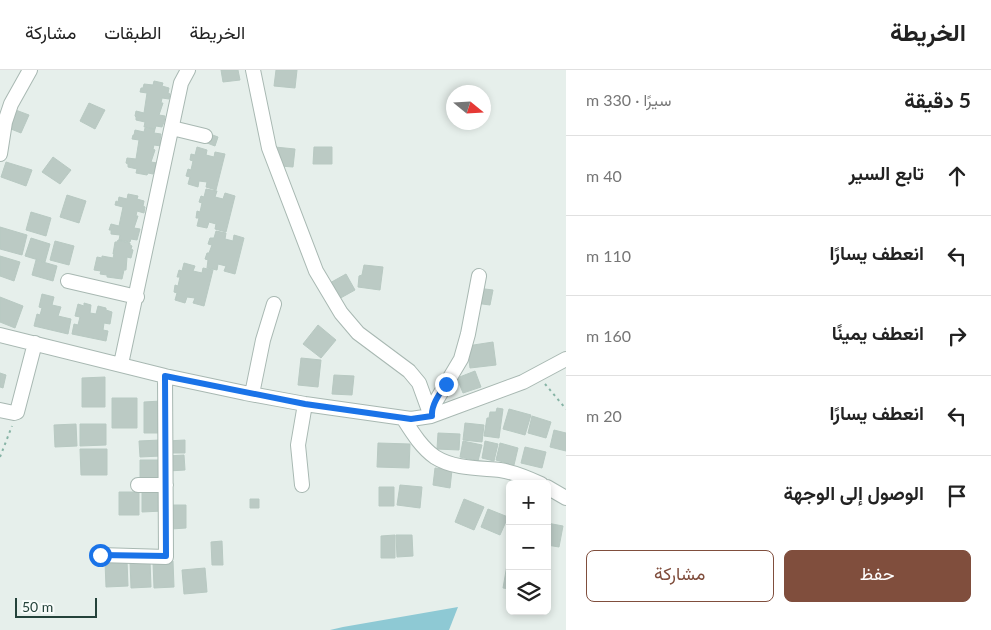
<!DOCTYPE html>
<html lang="ar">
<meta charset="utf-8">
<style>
:root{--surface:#fff;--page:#f6f6f6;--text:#222;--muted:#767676;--line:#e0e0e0;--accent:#804e3d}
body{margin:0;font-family:Lato,Vazirmatn,sans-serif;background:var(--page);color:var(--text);direction:rtl}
.controls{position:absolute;right:15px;bottom:15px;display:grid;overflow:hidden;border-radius:8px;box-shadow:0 2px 8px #0003}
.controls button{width:45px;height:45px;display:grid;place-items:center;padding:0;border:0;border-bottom:1px solid var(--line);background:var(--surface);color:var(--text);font:25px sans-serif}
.compass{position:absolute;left:446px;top:15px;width:45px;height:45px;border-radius:50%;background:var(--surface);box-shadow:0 2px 8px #0003;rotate:108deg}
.scale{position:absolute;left:15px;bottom:12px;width:82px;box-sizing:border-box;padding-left:5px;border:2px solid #24423a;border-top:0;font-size:14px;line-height:18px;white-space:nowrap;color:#24423a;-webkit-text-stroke:4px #f7fbf9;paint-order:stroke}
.stop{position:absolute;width:15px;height:15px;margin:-11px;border:4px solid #1a73e8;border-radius:50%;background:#fff}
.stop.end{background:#1a73e8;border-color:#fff;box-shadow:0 1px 5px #0008}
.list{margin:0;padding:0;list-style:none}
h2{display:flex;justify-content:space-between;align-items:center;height:65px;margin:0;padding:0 20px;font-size:21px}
h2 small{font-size:16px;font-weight:400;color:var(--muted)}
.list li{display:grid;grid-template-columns:32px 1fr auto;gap:15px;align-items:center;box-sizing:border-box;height:80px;padding:0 20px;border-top:1px solid var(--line)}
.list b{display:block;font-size:19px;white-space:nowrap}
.list em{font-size:16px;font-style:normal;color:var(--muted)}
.actions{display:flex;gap:10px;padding:15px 20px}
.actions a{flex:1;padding:11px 0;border:1px solid var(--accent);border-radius:8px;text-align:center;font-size:18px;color:var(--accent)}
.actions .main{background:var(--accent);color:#fff}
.icon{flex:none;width:28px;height:28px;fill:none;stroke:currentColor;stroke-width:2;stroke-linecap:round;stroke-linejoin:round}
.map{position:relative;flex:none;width:566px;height:560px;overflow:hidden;direction:ltr}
header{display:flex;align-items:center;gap:30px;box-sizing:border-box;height:70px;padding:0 25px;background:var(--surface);border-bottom:1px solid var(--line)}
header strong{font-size:24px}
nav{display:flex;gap:28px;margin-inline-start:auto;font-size:18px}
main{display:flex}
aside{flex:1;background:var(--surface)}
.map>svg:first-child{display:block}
</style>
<header>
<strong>الخريطة</strong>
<nav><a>الخريطة</a><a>الطبقات</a><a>مشاركة</a></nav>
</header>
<main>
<aside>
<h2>5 دقيقة<small>سيرًا · 330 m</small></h2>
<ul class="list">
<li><svg class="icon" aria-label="ahead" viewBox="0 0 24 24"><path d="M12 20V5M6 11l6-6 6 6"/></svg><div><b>تابع السير</b></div><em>40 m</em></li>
<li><svg class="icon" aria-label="left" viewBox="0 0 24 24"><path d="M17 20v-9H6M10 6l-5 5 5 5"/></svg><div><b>انعطف يسارًا</b></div><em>110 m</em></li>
<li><svg class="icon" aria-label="right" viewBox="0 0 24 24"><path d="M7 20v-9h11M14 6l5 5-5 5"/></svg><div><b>انعطف يمينًا</b></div><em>160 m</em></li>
<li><svg class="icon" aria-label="left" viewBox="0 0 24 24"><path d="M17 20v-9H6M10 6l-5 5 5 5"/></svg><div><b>انعطف يسارًا</b></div><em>20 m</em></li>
<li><svg class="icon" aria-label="arrive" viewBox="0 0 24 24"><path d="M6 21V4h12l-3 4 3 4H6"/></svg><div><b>الوصول إلى الوجهة</b></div></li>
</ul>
<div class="actions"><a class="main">حفظ</a><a>مشاركة</a></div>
</aside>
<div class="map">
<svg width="566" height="560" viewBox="0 0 566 560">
<rect width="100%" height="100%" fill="#e6efeb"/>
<path fill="#8ec9d4" d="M458 537 449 560H330L343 557Z"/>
<path fill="#bbcac4" stroke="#b8c9c2" d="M221 0H238L240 10 223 12Z
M276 0H297L295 18 274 16Z
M154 11 163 13 162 16 169 18 168 23 170 24 169 29 162 28 161 33H163L159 45 165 46 164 52 162 57 156 56 155 59 144 57 145 52 136 50V47L135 46 136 41 144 43 147 23 140 22 141 18H143L144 14 153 15Z
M89 33 105 40 95 59 80 51Z
M13 39 29 45 21 63 6 57Z
M145 58 155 59 154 63 161 64 160 70H162L161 76 154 75 153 79 155 80 151 92 157 93 156 99 153 104 148 103 147 105 136 103 137 99 128 97V94L126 93 127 88 136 89 139 70 132 69 133 65H134L135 60 144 62Z
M210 64 218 67 215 76 207 73Z
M197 77 207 80 206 85 214 87 215 82 225 84 216 120 206 117 207 112 199 111 198 117 188 114 190 107 186 106 188 99 191 100 193 91 190 90 191 84 195 85Z
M275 77 295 79 293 97 280 96Z
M314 77H332V94H313Z
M53 87 71 100 60 114 42 102Z
M6 92 32 100 26 116 1 107Z
M206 119 217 121 215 127 223 129 225 123 235 126 226 162 215 159 216 154 209 152 207 158 197 156 199 148H196L197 141 200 142 202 133 199 132 201 126 204 127Z
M128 124 138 126 137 129 144 131 143 136 145 137 144 143 137 141 136 146H138L134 158 140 159 137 170 131 169 130 172 119 170 120 165 111 164V160H109L111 154 119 156 123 137 115 135 116 131 118 132 119 127 127 129Z
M67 125 86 131 79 153 60 147Z
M31 142 51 148 46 166 26 160Z
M0 157 27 165 22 185 0 179Z
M216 161 226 163 225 169 233 171 234 165 244 168 235 204 224 201 226 196 218 194 217 200 207 198 208 190 205 189 207 183H209L212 175 208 174 210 168H214Z
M31 168 50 174 45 192 25 186Z
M118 170 130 173V175L132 176 131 179 133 180 131 188 127 187 126 200H124L122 209 107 207V205L100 204 101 201 94 200 97 187 102 188V186L113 188 114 184H113L115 172H117Z
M55 171 74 176 69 195 50 190Z
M0 186 20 192 14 211 0 206Z
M36 190 57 196 53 211 32 205Z
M184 193 195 196 193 201 202 203 203 198 213 200 204 236 193 233 195 228 187 227 185 233 175 230 177 223 174 222 175 215 178 216 180 207H177L179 200 182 201Z
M364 195 383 197 380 220 358 217 359 206 362 205Z
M346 204 355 220 337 230 328 214Z
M477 218 493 220 490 235 475 233Z
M42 224 54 227 52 235 61 237 58 246 71 249 68 264 34 256 37 244 40 245 42 238 39 237Z
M0 227 23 236 15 258 0 252Z
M84 233 91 235 90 243 96 244 98 236 106 238V240L112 242 110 254 104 253 103 260 108 261 106 271 72 264 74 254 78 255 80 247 75 246 78 234 84 236Z
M318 255 336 270 321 288 303 274Z
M493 272 496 295 470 298 467 276Z
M301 288 321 290 318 317 298 315Z
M475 301 481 317 463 323 457 308Z
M0 303 6 305 3 318 0 317Z
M334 305 354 306 352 325 332 324Z
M105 307V337H82V308Z
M112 328H137V358H112Z
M161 331 162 363H144V332Z
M497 338 503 339 499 368 484 366 487 348H489L490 342H496Z
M509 339 531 345 525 365 503 359Z
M532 346 551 352 546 368 528 363Z
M465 353 484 355 482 372 463 370Z
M76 354 77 376 55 377 54 355Z
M80 354H106V375L80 376Z
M554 360 566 363V381L550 377Z
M438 363 460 364 459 380 437 379Z
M160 370 161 386 140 387 139 371Z
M185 370V383H168L167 371Z
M463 371 482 375 478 391 460 387Z
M485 371 498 374 494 391 482 388Z
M378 373 410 374 409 398 377 397Z
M500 373 518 378 514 395 496 390Z
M525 377 546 382 542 398 521 393Z
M80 379H107V405H81Z
M184 385 185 400 168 401 167 386Z
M140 390H161L162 408H140Z
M435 398 452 400 450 418 433 415Z
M400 415 422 417 420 438 397 435Z
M379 417H394V436H379Z
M142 420H162L163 441 142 442Z
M119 422H139V445H119Z
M250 429H259V438H250Z
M464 429 484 437 474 460 455 452Z
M170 435H186V458L171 459Z
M488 439 508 447 500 465 481 457Z
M547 453 563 456 559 477 547 475Z
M395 465V488H381V466Z
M396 465H412L413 486 397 487Z
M222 471 223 495H212L211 472Z
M127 491 128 516 106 517 105 492Z
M150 491 151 517 131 518 130 492Z
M173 491 174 517 154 518 153 492Z
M507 495 510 496V519L503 518Z
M205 498 207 522 184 524 182 500Z"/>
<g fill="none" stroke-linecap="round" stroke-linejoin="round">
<defs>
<path id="minor" d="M253 0 269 78 316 201 341 243 358 263 409 301 419 313 431 346
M172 58 205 66
M0 84 5 52 11 34 30 0
M68 211 137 227
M0 265 165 306 245 323 305 334 411 349 431 346 523 312 566 289
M121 294 181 13 188 0
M252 324 263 270 274 234
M0 340 14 343 17 342 35 273
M431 343 433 336 461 289 468 264 479 206
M403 348C412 362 421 377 435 387 454 399 479 398 500 400 514 402 528 408 541 414
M138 415H166
M302 415 298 375 305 334
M547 417 566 428
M100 485 166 487 165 306"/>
</defs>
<use href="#minor" stroke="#a8b8b2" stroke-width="16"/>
<path stroke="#86b3a5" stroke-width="2" stroke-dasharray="2.5 4" stroke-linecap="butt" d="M545 314 566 339
M0 387 12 356"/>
<use href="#minor" stroke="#fff" stroke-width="14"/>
</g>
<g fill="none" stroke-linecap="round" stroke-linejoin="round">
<path stroke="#1a73e8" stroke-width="6" d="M100 485 166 486 165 306 305 334 411 349 432 346C431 335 440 323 446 314"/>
</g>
</svg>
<div class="controls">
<button>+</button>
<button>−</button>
<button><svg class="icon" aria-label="layers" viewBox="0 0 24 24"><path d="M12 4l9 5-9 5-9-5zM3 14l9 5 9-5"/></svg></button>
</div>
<svg class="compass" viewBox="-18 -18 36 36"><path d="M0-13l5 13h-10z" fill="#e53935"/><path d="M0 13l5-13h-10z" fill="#767676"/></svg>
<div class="scale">50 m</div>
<div class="stop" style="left:100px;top:485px"></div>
<div class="stop end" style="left:446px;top:314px"></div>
</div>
</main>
